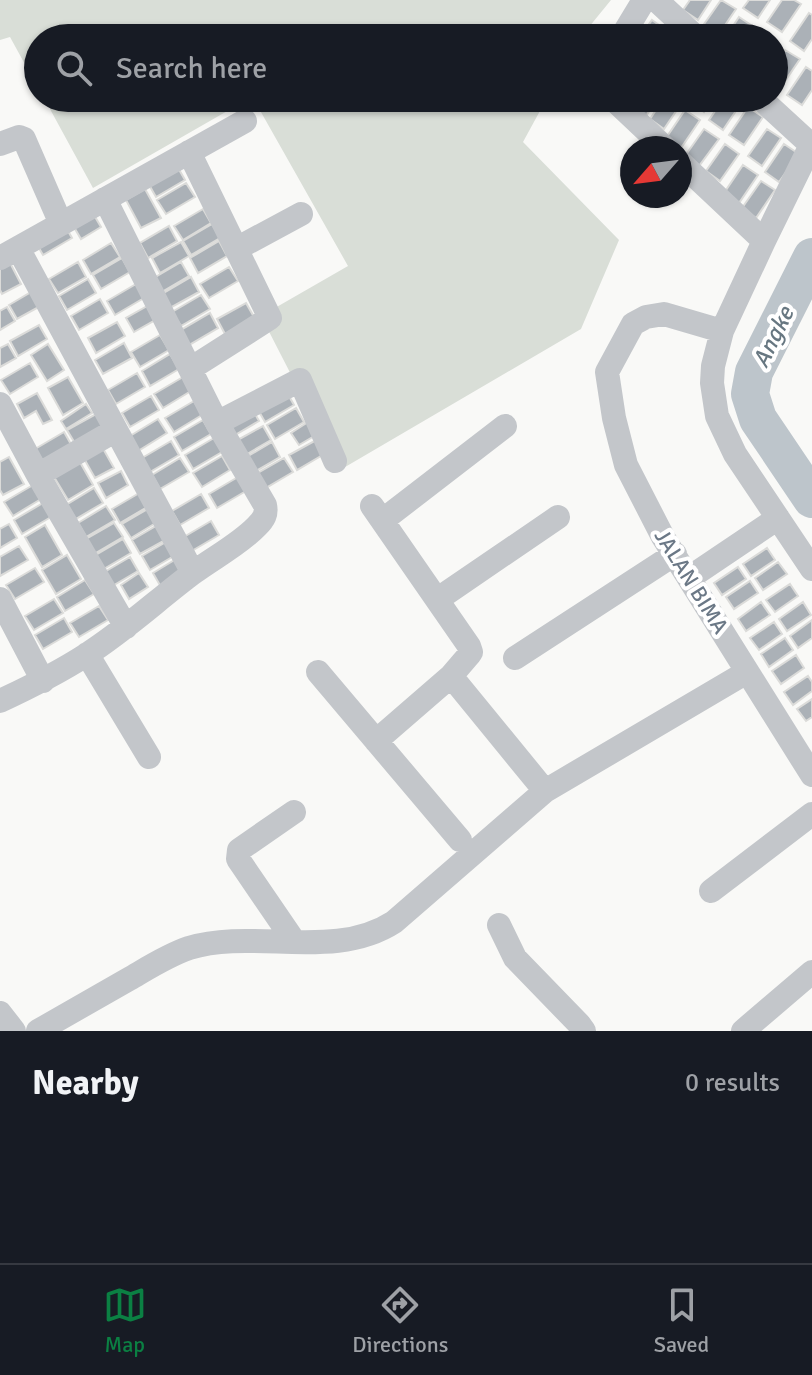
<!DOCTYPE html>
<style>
:root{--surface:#171b24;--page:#242831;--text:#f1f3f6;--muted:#9ea1a6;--line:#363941;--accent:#0b8043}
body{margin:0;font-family:Signika,sans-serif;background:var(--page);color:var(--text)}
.compass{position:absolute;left:620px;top:136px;width:72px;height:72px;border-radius:50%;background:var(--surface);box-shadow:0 2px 6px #0004;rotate:242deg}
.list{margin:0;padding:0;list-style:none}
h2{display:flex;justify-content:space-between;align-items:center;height:104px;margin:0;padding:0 32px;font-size:34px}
h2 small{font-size:26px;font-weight:400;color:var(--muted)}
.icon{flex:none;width:44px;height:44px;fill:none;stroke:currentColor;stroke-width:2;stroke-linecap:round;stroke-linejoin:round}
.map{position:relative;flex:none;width:812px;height:1031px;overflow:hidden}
.search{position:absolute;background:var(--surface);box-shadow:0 2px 6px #0004;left:24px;right:24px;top:24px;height:88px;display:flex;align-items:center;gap:20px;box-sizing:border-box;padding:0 28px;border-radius:44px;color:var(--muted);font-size:30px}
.sheet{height:232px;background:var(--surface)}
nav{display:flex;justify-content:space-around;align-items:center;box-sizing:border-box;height:112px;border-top:2px solid var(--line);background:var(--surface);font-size:22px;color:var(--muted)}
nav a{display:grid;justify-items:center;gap:4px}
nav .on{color:var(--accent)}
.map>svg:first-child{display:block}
</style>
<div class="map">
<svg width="812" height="1031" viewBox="0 0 812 1031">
<rect width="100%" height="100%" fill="#f9f9f7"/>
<path fill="#d9ded7" d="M0 0H611L580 38H38V88L10 37 0 40Z
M44 98H250L93 188Z
M253 98H547L523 142 619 240 581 329 340 470 261 316 348 266Z"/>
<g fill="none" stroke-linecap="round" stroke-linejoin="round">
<path stroke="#bdc5cb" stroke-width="38" d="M812 257 754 372 750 394 758 419 812 499"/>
</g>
<path fill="#abb1b7" stroke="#dbdbd9" stroke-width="2" d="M690 0H711L698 20 683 10Z
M721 0 736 9 717 37 702 27Z
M749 0H770L758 18 743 8Z
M782 0H794L801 4 782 32 767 22Z
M809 13 812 15V39L804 51 790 41Z
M739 17 754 27 746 38H725Z
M652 20 666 30 660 38H639Z
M785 50 800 59 781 87 774 82V66Z
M806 67 812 71V90L802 105 787 95Z
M637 98H658L646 116 631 106Z
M664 98H678L683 101 664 129 650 119Z
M692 98H714L704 112 690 101Z
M724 98H736L742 102 723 130 709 120Z
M748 107 763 117 744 145 729 135Z
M685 110 700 120 681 148 666 138Z
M704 129 719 139 699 166 685 156Z
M767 129 781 138 762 166 748 156Z
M725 144 739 154 720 181 706 171Z
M784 144 799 154 779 182 765 172Z
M743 165 758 175 739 203 724 193Z
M177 166 185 180 156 197 148 183Z
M761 181 775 190 756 218 742 208Z
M186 183 195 197 166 214 157 200Z
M145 189 161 218 141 228 126 200Z
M203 209 211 223 183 240 174 226Z
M91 210 101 227 81 239 71 222Z
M64 224 72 238 43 255 35 241Z
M212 224 220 238 191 255 183 241Z
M169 226 177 241 148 258 140 243Z
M219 241 227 256 198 273 190 258Z
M181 242 189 256 160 273 152 258Z
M111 243 120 257 91 274 83 260Z
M7 257 21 284 2 294 0 290V261Z
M122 258 130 272 101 289 93 275Z
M78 262 86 277 58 293 49 279Z
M181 262 189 276 160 293 152 279Z
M229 267 238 281 209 298 200 284Z
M191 277 199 292 170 308 162 294Z
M88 279 96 293 67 310 59 296Z
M136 284 144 298 115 315 107 301Z
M38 288 46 303 17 319 9 305Z
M201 295 210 309 181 326 172 312Z
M100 299 108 313 79 330 71 316Z
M246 303 254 317 225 334 217 319Z
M149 305 157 319 134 332 126 318Z
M7 307 15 321 0 330V311Z
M210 313 218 328 189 345 181 330Z
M117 322 125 336 96 353 88 338Z
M39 325 47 339 18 356 10 341Z
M160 335 169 350 140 367 131 352Z
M124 343 132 358 103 374 95 360Z
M8 344 16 358 0 367V348Z
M48 344 64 370 47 381 31 355Z
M170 354 179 369 150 386 142 371Z
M30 363 38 377 10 394 1 380Z
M137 373 145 387 116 404 108 390Z
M68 377 83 403 63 415 48 388Z
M183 377 191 391 163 408 154 394Z
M286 391 294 405 265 422 257 408Z
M37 393 52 420 43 424 36 411 24 418 17 404Z
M151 396 159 410 130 427 122 413Z
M194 401 202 415 174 432 165 418Z
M86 404 92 413 66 429 61 421Z
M251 407 259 421 230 438 222 424Z
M296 408 304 422 275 439 267 425Z
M96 414 105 428 76 445 67 430Z
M158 419 167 433 138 451 130 436Z
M203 420 211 434 182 451 174 437Z
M308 422 316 435 299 445 291 433Z
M263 426 271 440 242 457 234 442Z
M64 432 72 446 43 463 35 449Z
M214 438 222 452 193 469 185 455Z
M318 439 326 453 297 470 289 455Z
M171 441 179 455 150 472 142 458Z
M272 442 280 457 251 474 243 459Z
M101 445 114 468 95 478 82 455Z
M222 456 230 470 202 487 193 473Z
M9 457 24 484 3 495 0 490V462Z
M77 457 93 485 68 500 51 472Z
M180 458 189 472 160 489 152 475Z
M284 458 293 472 264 489 256 474Z
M121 471 128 485 106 498 98 483Z
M238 477 246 491 217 508 209 494Z
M33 485 41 499 13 516 4 502Z
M94 488 103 503 74 520 66 505Z
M141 492 149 506 120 523 112 509Z
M201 494 209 508 180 525 172 511Z
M43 503 51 517 22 534 14 520Z
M106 506 115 520 86 537 78 523Z
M151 507 159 521 131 538 122 524Z
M211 521 219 535 190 552 182 538Z
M114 523 123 537 94 554 86 539Z
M161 523 169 538 140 554 132 540Z
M9 524 17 538 0 548V529Z
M45 525 62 555 42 567 25 537Z
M123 539 131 553 102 570 94 556Z
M171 539 179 553 150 570 142 556Z
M19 546 28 560 0 576V557Z
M767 548 775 560 751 576 743 564Z
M67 555 81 579 56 594 42 570Z
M181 556 190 570 161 587 153 573Z
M130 557 138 571 109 588 101 574Z
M778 562 787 574 763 590 755 578Z
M738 567 746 579 722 595 714 583Z
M35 568 44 582 15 599 6 585Z
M139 573 148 587 129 599 121 585Z
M85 580 94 594 65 611 57 597Z
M750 581 758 593 734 609 726 597Z
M790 584 798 596 775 612 766 600Z
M54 599 63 613 34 630 25 616Z
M761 602 770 615 746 631 738 619Z
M803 602 811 615 787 631 779 619Z
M99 606 108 620 79 637 70 623Z
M64 618 72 632 43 649 35 635Z
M812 620V638L798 648 790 636Z
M774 622 782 634 759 650 750 638Z
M785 638 793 650 769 667 761 654Z
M796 655 804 668 781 684 772 671Z
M808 676 812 682V691L793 705 784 692Z
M812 699V717L806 721 797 709Z"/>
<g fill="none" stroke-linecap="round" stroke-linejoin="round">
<path stroke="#c3c6ca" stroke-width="24" d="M656 0 697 38
M621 38 644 0
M612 98 665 148
M760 98 811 145
M812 143 764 241 722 331 713 366 712 383 717 416 735 454 812 569
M0 144 19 137 24 139 61 224
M189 152 270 318 190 369
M680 162 764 241
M18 248 193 573
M236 249 301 214
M0 258 245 121
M722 331 664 314 646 317 633 324 607 372 614 418 626 465 663 537 812 775
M0 404 38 475 126 627
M217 423 300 380 335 461
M38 475 116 430
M372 506 469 646 471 652 469 655 451 676 545 791
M383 520 505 426
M689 578 778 518
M0 599 43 681
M438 599 558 517
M87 654 149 757
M515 658 675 554
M318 672 460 840
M0 701C30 687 58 673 86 655 124 631 157 600 193 573 213 558 240 544 257 526 264 519 267 514 265 505L217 423 105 199
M376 741 451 676
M711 891 812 814
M499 925 515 958 579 1024 584 1031
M294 941 238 859 239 850 294 812
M0 1013 14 1031
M38 1031C68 1014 98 997 129 979 148 968 168 955 189 948 254 928 334 961 394 922L545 791 747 672
M743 1031 812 972"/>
</g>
<g text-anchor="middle" stroke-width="8" stroke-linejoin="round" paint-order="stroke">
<g font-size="22" fill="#6b7886" stroke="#fff">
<text transform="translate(692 581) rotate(58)" y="8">JALAN BIMA</text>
</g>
<g font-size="24" font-style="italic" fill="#677781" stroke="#fff">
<text transform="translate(773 337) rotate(-64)" y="8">Angke</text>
</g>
</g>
</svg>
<svg class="compass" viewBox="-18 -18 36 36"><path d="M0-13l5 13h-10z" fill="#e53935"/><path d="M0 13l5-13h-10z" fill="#9ea1a6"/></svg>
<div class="search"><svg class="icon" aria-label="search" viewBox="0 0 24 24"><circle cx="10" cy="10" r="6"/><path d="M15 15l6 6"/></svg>Search here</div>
</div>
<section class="sheet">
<h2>Nearby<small>0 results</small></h2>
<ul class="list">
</ul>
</section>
<nav>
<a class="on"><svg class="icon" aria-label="map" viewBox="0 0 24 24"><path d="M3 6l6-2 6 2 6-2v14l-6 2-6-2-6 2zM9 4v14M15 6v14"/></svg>Map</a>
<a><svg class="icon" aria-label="directions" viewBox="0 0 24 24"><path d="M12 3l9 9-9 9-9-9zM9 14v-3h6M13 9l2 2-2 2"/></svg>Directions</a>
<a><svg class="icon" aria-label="saved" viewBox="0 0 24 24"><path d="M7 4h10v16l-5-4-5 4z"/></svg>Saved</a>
</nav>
